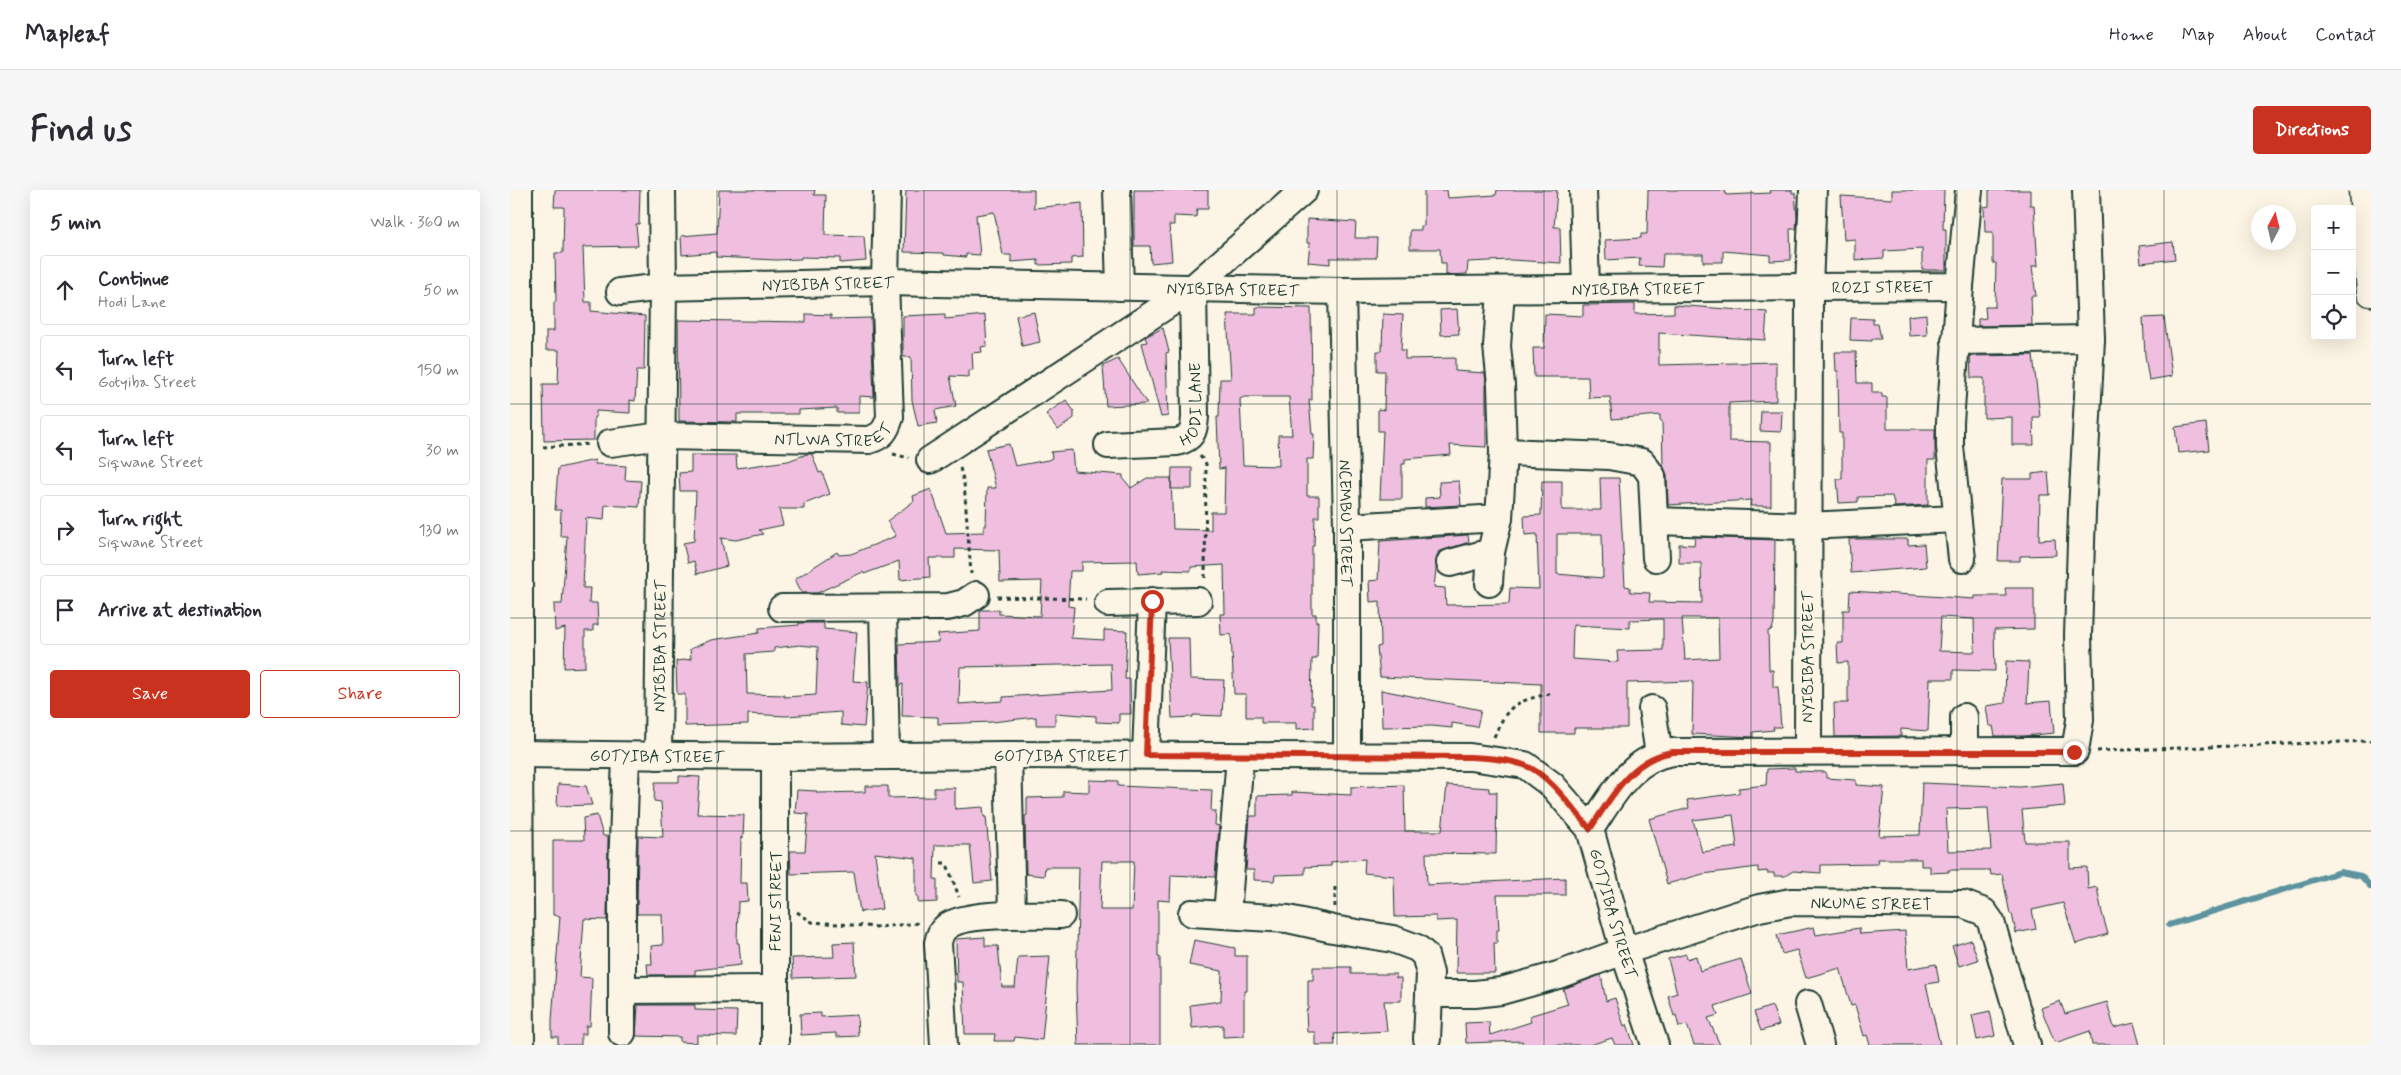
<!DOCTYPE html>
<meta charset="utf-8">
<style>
:root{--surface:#fff;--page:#f7f7f7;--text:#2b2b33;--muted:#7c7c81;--line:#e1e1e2;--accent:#c8321e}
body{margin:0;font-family:Mynerve,sans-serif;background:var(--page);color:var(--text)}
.controls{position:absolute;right:15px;top:15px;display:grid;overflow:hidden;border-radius:5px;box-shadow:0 5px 20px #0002}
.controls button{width:45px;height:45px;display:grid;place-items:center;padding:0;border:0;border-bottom:1px solid var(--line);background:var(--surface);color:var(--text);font:25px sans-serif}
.compass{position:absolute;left:1741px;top:15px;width:45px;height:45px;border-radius:50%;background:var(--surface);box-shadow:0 5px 20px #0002;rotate:7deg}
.stop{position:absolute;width:15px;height:15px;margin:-11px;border:4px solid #c8321e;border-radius:50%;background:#fff}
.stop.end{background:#c8321e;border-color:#fff;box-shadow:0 1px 5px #0008}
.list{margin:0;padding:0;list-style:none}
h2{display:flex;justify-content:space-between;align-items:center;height:65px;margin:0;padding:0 20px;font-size:21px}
h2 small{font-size:16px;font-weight:400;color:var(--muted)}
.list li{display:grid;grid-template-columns:32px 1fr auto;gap:15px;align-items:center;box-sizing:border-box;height:70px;margin:0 10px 10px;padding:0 10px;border:1px solid var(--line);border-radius:5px}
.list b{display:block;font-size:19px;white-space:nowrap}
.list p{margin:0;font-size:16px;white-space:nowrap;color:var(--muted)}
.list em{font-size:16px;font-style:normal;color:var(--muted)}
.actions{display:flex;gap:10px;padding:15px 20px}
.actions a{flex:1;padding:11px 0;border:1px solid var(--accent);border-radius:5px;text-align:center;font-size:18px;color:var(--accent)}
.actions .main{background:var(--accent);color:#fff}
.icon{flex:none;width:28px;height:28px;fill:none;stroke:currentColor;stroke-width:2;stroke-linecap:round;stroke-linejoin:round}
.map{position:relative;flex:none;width:1861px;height:855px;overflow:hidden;border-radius:5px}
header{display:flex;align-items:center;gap:30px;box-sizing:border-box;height:70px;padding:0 25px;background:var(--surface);border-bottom:1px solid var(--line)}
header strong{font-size:24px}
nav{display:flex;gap:28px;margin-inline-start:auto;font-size:18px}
.intro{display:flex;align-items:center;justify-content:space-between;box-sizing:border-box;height:120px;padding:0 30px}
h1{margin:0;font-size:35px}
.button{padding:12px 22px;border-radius:5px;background:var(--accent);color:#fff;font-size:18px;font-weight:700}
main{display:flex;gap:30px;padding:0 30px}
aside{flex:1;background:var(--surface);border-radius:5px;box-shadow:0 5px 20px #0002}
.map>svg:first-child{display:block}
</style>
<header>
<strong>Mapleaf</strong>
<nav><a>Home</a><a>Map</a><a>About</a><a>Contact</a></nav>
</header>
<div class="intro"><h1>Find us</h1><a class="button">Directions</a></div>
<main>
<aside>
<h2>5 min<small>Walk · 360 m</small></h2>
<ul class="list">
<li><svg class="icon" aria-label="ahead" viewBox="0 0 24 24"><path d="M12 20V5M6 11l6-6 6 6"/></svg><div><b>Continue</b><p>Hodi Lane</p></div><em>50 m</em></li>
<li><svg class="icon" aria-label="left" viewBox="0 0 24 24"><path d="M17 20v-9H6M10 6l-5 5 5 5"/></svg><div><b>Turn left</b><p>Gotyiba Street</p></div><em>150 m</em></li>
<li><svg class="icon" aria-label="left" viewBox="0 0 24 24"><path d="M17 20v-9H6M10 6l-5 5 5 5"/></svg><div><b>Turn left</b><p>Siqwane Street</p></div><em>30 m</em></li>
<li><svg class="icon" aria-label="right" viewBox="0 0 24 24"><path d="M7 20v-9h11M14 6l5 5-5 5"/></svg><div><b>Turn right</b><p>Siqwane Street</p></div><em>130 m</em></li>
<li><svg class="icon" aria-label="arrive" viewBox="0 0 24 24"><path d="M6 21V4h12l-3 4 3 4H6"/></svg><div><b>Arrive at destination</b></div></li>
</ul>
<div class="actions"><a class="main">Save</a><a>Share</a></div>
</aside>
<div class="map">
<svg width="1861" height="855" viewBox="0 0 1861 855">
<rect width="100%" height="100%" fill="#fcf5e5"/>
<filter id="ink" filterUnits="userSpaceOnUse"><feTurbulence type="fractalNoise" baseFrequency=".02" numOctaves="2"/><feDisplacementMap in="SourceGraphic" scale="10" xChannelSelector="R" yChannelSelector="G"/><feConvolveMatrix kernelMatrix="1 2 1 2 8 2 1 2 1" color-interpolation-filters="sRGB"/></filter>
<g filter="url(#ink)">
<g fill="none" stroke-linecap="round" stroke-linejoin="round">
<path stroke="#5c939f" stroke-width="6" d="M1659 735 1830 682 1851 686 1861 697"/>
</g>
<path fill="#f0bfdf" stroke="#1f3d34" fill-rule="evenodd" d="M45 0H130L129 34H126L128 56 73 57 75 112H81V121L135 126 134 180H127L125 211 120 210V223L86 221V227H84V250L34 251 33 194H48L49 160H36V141H44V112H46L45 63H53L54 17H44Z
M209 0H305L304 5H316L315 45 354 46 356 71 330 73V68L291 67V69L266 70 206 67V62L172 65 171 46 207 43Z
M396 0H524V18L572 13 573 67 561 68V74L528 75V70L501 72V65H493L484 22 466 25 470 65 456 64V67L434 65V63L394 62Z
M624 0H698V19H687L686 27 664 26V35H659L662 71 641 73 640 56H624Z
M914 0H937L938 8 986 5 987 0H1047L1044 37H1050L1051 73 1001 70 958 72 957 84 936 85V73H931L930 59H900V40H911V36H914Z
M1138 0H1215L1216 5 1261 3 1260 0H1282V3H1285L1287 27 1286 39H1280L1281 70 1260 71V65L1213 61V72H1193V64H1153L1152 77 1129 76 1130 68 1096 70 1095 50 1131 48V44H1137Z
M1382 0H1434L1433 39H1436V80H1412V59L1374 61V68L1345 70V49L1334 50 1331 6 1382 9Z
M1479 0H1520V15H1524L1528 76H1522L1526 106H1521L1522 135 1468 136V129L1476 128 1475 117H1485L1486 73H1483V42H1475L1474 17 1479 16Z
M797 29 846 32 845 48H867L866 68H820V74L798 72 800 53H797Z
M1663 52 1665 69 1631 73 1629 56Z
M1125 114V124L1164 123V115L1257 122 1255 150 1149 143V175L1266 172V211L1219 213V251L1261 252V316H1240L1241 310 1158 315 1157 285 1153 275 1152 231H1150V225L1102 229 1100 207 1079 208 1078 187H1024L1023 158H1034L1035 124 1073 126V115Z
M746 117 801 118 802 210H799L802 244H804L803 269H797V306H809V327H805L804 356H802V424H806V432L808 431 807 469H802L801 515H804V538L786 539V533H751V527H736V504H724L721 444 711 445 710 424H715L714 375 681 377V381L652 380 653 382 628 384 627 371 572 372V381H560L558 416 564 417 561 448 594 450V440L617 441 615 489H620L621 524H609V533L586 532V526L545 523V535H526V527L482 532 428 534V527L392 526 393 494 390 495 389 454 429 452 428 444 470 441V420H489V424L530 426 532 391 490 392 489 360 445 359V368H419L420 387 390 390 389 371 354 384 353 382 307 403H292L285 389 327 362 329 365 341 364 386 346 377 331 404 311 403 306 421 299 436 343 474 342V336H476L477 298H486L476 259 499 254 505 276 538 270 542 268 541 262 562 260 564 281 613 285V288L621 298 637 288H661L663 339 701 340V322H714L715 278 709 279 707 227H709L710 189H721L717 124H746ZM734 207H779L782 245H768L769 276 733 275 730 209ZM601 474 602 500 493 507V511L449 514 450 477Z
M947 119 949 144 931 145 930 120Z
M524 122 530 152 512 156 506 126Z
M296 124 321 125V129L361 128 364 207 349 206V223H327V218L289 220V224H227V232L169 231 168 130 296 132Z
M435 124V129L475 125 477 156 471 157 472 162 462 163 463 180H459V187L440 186 446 216 425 220 427 233 408 236 402 210 401 167H393V126Z
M873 124 893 125 891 160H895V169L945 168V181L975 183 976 196V257L940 255 941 265 895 269V274H892V309H870L873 241H868V219L874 220 875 181H867V161H872Z
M1416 124 1417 145 1399 146 1398 126Z
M1654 127 1662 186 1639 190 1635 165 1633 128Z
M1341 128 1363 129V134H1368L1371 149H1362V151L1340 150Z
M653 138 659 162 656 163 658 226 651 227 632 153 637 152 635 147Z
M1325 162H1346L1347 193H1362V203H1372V207H1377V239H1425V270H1418V315L1385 317 1382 306 1348 307V312L1329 313 1327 289H1332V243H1329L1328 181H1326Z
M1523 165 1530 227H1523L1524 255H1502V227L1474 228V188H1461L1460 166Z
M608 169 637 214 596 216 593 176Z
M556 210 564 221V228L548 240 536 224Z
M1251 221H1272L1271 242 1250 241Z
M1696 233 1699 260 1668 263 1665 237Z
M297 264H302L309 283 312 282 320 304 294 314V319H269L273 335 249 340 253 344 226 350 211 348 217 376 187 384 184 371 178 373 173 353 184 351 186 301H170L169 283 181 282V265H226L227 278 278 271Z
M85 270V274L116 276 115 290 131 291 129 317 95 315 94 330 76 328 73 398H80L79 413H87L88 435H83V441H75V477L54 478 55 438 45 441 44 414H52L57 346H50L51 320H45L48 278Z
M662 278H682V299H661Z
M1538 282 1540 305H1530L1529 350 1545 349 1546 365 1510 366V371H1488L1492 289H1522V284Z
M1090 288H1109L1115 396 1120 397V402L1140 403 1139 412 1192 413 1191 373H1169V354L1184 355 1185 347 1265 350 1264 432 1262 440 1258 441 1259 480H1263V497H1268L1271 537H1263L1264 540 1243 542V547L1182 544 1183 491 1117 493V538H1064V543H1031V494L870 487 867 457 871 456 870 411 860 412 859 391 868 390 870 351 958 345 959 352 928 362 924 397 935 398 936 415 999 414 1000 398 1029 399 1027 344 1015 345 1014 326 1031 325 1032 291H1052V320H1091ZM1047 344H1092L1093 388 1047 384ZM1172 428H1208L1209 468 1175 470ZM1153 429V460L1107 461 1108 472 1062 469 1063 435 1120 438V430Z
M949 291 951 315 915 317V308L930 307 929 292Z
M1339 349H1398V355L1414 354 1416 377 1341 383Z
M1495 398H1524V439L1484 440 1485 481 1443 480V489H1420L1418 541 1391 539V546L1325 547 1324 513H1338V472L1328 473 1327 453H1333V420H1339L1340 401 1465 409V406H1496ZM1431 427 1464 429 1465 462 1429 461Z
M289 433H314V439L347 442 343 491 358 492 354 537 331 535V522L276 526 238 524V534L175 536V504H167L166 471 181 469 180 459 201 450 249 443V438L289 435ZM290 455 308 457 306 505 274 507V505L237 504 236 464 264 462V458Z
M658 448H679L680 489 714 490 712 526 683 525V527L662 528Z
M1496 471 1519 472 1517 513 1541 511 1544 543 1514 546H1485L1483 536H1479L1476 516 1495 513Z
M871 500 971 520 967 537 942 533V538L922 536 872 537Z
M1285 578V581L1316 582V588L1346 590V595L1374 597 1369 646 1410 645 1412 593 1510 597 1553 593 1555 616 1512 620 1515 652H1560V678L1577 677 1578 699 1587 697 1592 723 1598 744 1566 754 1553 713 1522 720 1526 739 1506 743 1502 724H1500L1492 684 1481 685 1480 680H1438L1439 682 1420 683V676H1411V669H1367L1368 674 1311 675V683L1283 681 1275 686H1264V683H1257V681L1248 682V677L1193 684 1157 694 1139 629 1179 618 1177 610 1229 603V598L1256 595 1257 579ZM1478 618 1481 660 1438 661 1436 619ZM1223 625 1227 657 1192 662 1183 630Z
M169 586 190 587 187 624 234 625 233 648 231 647 230 693H237L238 711 228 712 227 753H229L231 775 185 780V785H138L137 774H142L141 756 153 755 152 724H127L128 646 153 647 151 612 144 611 145 592H169Z
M579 590 608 591V596L702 600 701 621H706L705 635 709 636 705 687 661 685 660 711 648 710V767H650V855H568L566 798 569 677H535L534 686 516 684 515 626 517 625V608L553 607V601L579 602ZM592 671H624L622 720H590Z
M48 594 76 596 82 615 47 616Z
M894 595 895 641H932L937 595 979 598V602H987L986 664 916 663 917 695 1055 688V705H987L989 740H987V753H984L985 783H946L947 730 926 731V726L885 727 884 686 854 683 855 669 821 672V676L795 677V684L765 685 764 691 744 690V680H736L740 626H747V606L782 605V602L841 605V597Z
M355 596H378V608L424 607V598H445V619L473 617 474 627H476L482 691 464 693 460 655H425L424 689H427V712L408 713V706H406V668L365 663 372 719 350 722 344 682 281 684 280 661H295L298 624 285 623 287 600 307 601V603L355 602Z
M87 625 93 646H98L97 730 74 729 70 787 82 788 80 836H76V844H71V855H48V847H42V830L50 726 43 725V650H74L73 628Z
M1304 737 1306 745 1349 738 1350 744 1395 741 1398 779 1426 774 1429 792 1416 794 1430 855H1360L1357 845 1354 846 1345 815 1341 816 1330 778 1296 788 1287 760 1272 764 1267 745Z
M475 747V756H488L492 797H505L508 767 540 766 532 850 505 847 504 851H484L485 844H455L453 792H447L446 749Z
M684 750 725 758V766H737V801H734V846L713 847V835L682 838 680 815 711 811 712 781 679 775Z
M1461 750 1468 770 1449 776 1442 756Z
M344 752 346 786 283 788 282 768 324 767 323 753Z
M1176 764 1177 769 1186 766 1190 781 1231 769 1242 804 1205 816 1208 825 1198 828 1210 855H1184L1177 835 1169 837 1166 825 1164 826 1158 806 1167 803 1158 769Z
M803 777H841V784H886V788H891V811H874L877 841 824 844 825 855H805V842H797L796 820 798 819V790H803Z
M1091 785 1096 811 1105 808 1114 836 1117 834 1124 855H1105L1102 848 1080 855H1013L1012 851 956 853 955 833 979 832 980 845 1021 832 1019 826 1058 814 1053 799Z
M1550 811 1555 824 1597 812 1604 838 1624 833 1630 855H1582L1580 841 1545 853 1531 818Z
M128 815H185V820L227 821 226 846 187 845V853L170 852V847L126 846Z
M1262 816 1269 835 1251 841 1244 822Z
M1480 821 1485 846 1467 850 1462 825Z
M311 823V827L347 825 348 846 326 847V843L291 845 290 824Z"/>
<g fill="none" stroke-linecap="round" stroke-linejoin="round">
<defs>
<g id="minor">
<path d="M9 0V564L11 855"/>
<path d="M607 0 610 97"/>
<path d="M1073 0 1076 98"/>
<path id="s1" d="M1303 0 1299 97 1450 96 1459 0"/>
<path d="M1450 96 1440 232V257L1452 369"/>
<path id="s2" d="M832 101 837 337V566"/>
<path d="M110 102 153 97 152 0"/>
<path d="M1445 151 1581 149"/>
<path id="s3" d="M100 253 151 246 359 250C372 246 376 241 380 227L375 92 377 0"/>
<path id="s4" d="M598 255 667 252C682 248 684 242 685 227L683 98"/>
<path d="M993 262 1099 266 1132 272 1142 286 1146 368"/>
<path d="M420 270 683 98 794 0"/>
<path d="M1145 331 1296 336 1447 329"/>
<path d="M837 337 989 328"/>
<path d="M940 373 981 362"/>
<path d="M979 393 981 362 989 328 993 262 991 195 987 156 991 101"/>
<path d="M598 413 688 411"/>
<path d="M272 418 438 417 454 413 466 405"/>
<path d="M373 418 376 565"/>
<path d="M1142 519 1149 564"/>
<path d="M1454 527V561"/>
<path id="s5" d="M9 564 265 567 498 565 960 567 1015 575 1042 595 1080 639 1114 761 1145 855"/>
<path d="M498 565 502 724"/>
<path d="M636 565 642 411"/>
<path id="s6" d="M148 566 153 97 375 92 832 101 1299 97 1298 561"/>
<path d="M265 567V855"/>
<path d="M1080 639C1102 607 1121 567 1163 562L1565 561 1570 530 1568 445 1572 322 1581 149 1576 0"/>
<path d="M682 723 778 729 823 739 883 749 907 758 915 765 920 783 917 849"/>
<path d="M717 724 730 567"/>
<path d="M112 800 264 799"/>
<path id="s7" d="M919 804H965L991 801 1048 785 1114 761 1249 718 1281 712 1453 714 1474 722 1481 732 1517 855"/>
<path d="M1298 814 1310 855"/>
<path d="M112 843V682L116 566"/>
<path d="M434 855 428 753C429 748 430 743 434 739 449 721 527 725 551 725"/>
</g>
<path id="major" d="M1853 0 1861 102"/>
</defs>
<use href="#minor" stroke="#1f3d34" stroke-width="30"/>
<use href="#major" stroke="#1f3d34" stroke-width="31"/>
<path stroke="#1f3d34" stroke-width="3" stroke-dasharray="4 4" stroke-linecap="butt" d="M33 257 79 254
M383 264 399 268
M690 266 696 274 695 390
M450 278 454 293 461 384
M487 407 576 409
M984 547C999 512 1006 512 1042 503
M1587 561 1861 551
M431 673H435L438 677 449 707
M825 717V693
M287 722 302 732 368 737 410 733"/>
<use href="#minor" stroke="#fcf5e5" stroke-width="26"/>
<use href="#major" stroke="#fcf5e5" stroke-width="28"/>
</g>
</g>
<g fill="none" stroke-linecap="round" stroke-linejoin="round" filter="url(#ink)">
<path stroke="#c8321e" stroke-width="6" d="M642 411 636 565 960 567C978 568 997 569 1014 575 1038 583 1063 619 1080 639 1102 607 1121 568 1163 562H1564"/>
</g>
<path fill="none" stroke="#1f3d34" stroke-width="1" stroke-opacity="0.55" d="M207 0V855M414 0V855M620 0V855M827 0V855M1034 0V855M1241 0V855M1447 0V855M1654 0V855M0 214H1861M0 428H1861M0 641H1861"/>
<g text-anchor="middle" stroke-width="4" stroke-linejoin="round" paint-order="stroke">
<g font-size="16" fill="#1f3d34" stroke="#fcf5e5">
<text dy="6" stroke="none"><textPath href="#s6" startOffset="634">NYIBIBA STREET</textPath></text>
<text dy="6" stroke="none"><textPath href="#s1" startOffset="171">ROZI STREET</textPath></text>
<text dy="6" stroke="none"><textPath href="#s6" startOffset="1444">NYIBIBA STREET</textPath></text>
<text dy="6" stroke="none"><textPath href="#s6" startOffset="1039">NYIBIBA STREET</textPath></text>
<text dy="6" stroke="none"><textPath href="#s4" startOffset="115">HODI LANE</textPath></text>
<text dy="6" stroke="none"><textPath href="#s3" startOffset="225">NTLWA STREET</textPath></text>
<text dy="6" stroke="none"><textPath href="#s2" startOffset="232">NCEMBU STREET</textPath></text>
<text dy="6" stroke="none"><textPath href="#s6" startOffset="110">NYIBIBA STREET</textPath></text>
<text transform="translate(1297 467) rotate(-90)" y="6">NYIBIBA STREET</text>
<text dy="6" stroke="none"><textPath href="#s5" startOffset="542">GOTYIBA STREET</textPath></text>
<text dy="6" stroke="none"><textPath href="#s5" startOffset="138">GOTYIBA STREET</textPath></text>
<text transform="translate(265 711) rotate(-90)" y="6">FENI STREET</text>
<text dy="6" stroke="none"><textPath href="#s7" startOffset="456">NKUME STREET</textPath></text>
<text dy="6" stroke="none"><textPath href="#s5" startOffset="1186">GOTYIBA STREET</textPath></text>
</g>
</g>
</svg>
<div class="controls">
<button>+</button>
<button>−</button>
<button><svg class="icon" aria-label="locate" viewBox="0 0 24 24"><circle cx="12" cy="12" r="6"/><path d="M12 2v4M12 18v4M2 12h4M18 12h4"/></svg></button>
</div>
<svg class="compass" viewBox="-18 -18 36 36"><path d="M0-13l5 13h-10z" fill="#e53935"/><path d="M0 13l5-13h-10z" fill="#7c7c81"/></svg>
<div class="stop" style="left:642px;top:411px"></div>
<div class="stop end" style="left:1564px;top:562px"></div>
</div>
</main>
